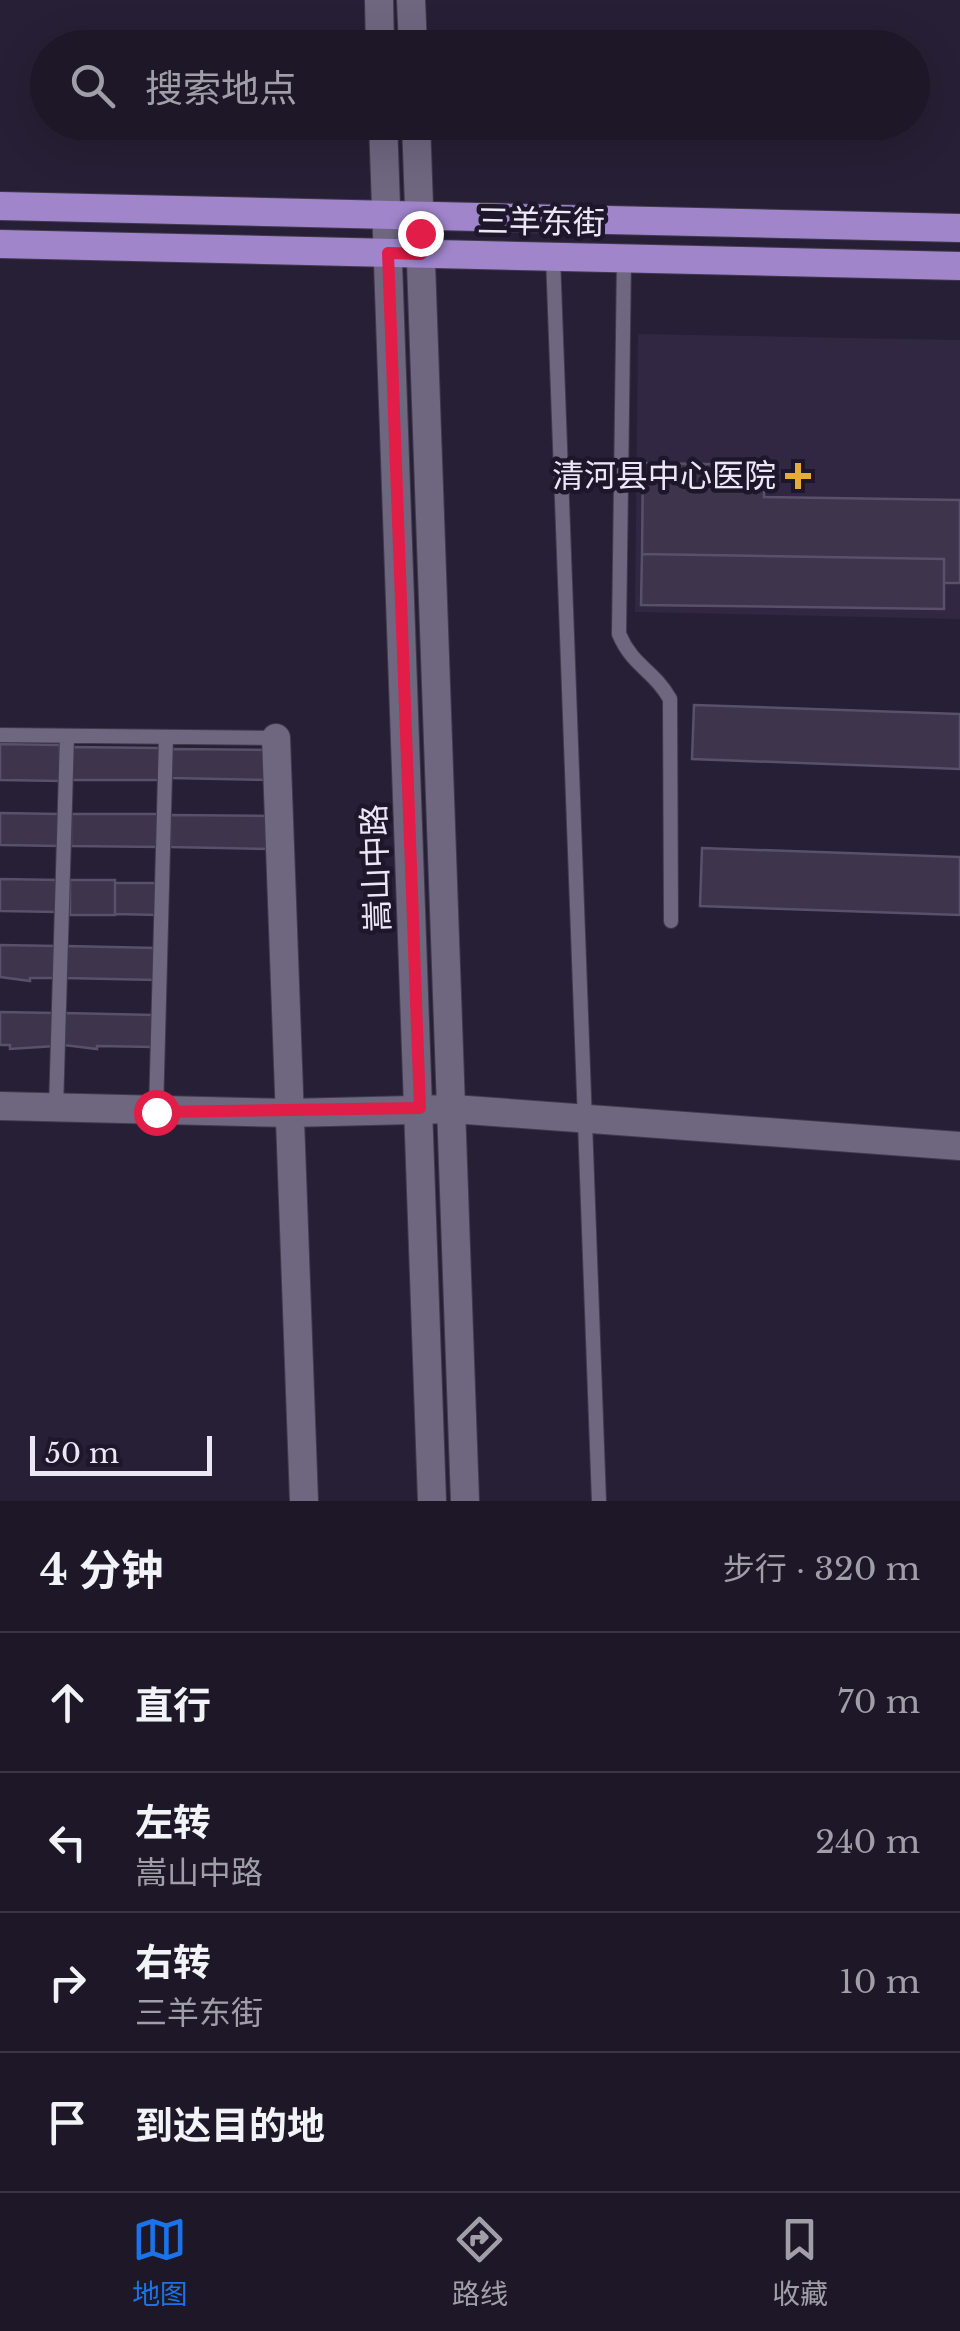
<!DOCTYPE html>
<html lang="zh">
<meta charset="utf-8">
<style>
:root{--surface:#1d1728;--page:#252030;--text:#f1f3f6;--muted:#a09fa8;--line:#3b3645;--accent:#1a73e8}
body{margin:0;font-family:"Libre Baskerville","Noto Sans SC",serif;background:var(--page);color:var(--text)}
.scale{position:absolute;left:30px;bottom:25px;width:182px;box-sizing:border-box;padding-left:10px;border:5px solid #ece7f6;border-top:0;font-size:28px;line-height:35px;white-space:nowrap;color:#ece7f6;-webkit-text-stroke:8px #1e162b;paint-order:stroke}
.stop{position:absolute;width:30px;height:30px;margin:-22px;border:8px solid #e11d48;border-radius:50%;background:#fff}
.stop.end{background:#e11d48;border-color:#fff;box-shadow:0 2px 10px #0008}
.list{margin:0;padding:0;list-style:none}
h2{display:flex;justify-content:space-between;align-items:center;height:130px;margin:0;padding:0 40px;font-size:42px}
h2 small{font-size:32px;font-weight:400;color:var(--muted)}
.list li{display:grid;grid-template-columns:65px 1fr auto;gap:30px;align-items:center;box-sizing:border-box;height:140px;padding:0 40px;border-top:2px solid var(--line)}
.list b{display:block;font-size:38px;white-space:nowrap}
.list p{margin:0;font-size:32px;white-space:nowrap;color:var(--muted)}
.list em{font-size:32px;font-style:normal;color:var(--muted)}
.icon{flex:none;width:55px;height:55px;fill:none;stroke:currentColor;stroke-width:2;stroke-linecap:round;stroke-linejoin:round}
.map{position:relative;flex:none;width:960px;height:1501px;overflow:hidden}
.search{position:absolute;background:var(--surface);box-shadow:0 10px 40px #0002;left:30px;right:30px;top:30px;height:110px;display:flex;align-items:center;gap:25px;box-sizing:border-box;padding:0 35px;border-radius:55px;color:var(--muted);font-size:38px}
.sheet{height:690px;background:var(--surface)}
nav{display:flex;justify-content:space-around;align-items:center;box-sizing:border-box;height:140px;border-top:2px solid var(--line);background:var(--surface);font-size:28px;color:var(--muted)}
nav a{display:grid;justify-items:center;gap:5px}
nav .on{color:var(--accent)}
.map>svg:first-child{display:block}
</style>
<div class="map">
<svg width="960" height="1501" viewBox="0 0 960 1501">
<rect width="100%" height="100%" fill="#271f35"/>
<path fill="#312742" d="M638 334 960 340V619L635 612Z"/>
<path fill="#3e354c" stroke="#595069" stroke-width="2.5" d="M643 463 765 465 764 497 960 500V583H944V559L642 554Z
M642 554 944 559V609L641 605Z
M694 705 960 714V769L692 759Z
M0 744 60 745V781L0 780Z
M71 747 160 748V780H71Z
M171 749 274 750 273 780 171 778Z
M0 813 60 814 59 846 0 845Z
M71 814H160V847L71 846Z
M170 815 273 816V849L170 847Z
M702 848 960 857V915L700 906Z
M0 879 59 880 58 912 0 911Z
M70 880H115V915H70Z
M115 883H158V915L115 914Z
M0 945 57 946V978H30V981L0 977Z
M66 946 157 948 156 980 65 978Z
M0 1012 55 1013V1046L10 1049V1045H0Z
M64 1013 155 1015 154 1047 97 1046V1049L63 1045Z"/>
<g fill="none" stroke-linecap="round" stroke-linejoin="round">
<defs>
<path id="service" d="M553 257 599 1501
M624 259 619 634C633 667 653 669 670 699L671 921
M0 735 276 738
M56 1108 67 736
M156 1111 166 737"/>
<path id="minor" d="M276 738 304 1501
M0 1106 289 1113 453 1109 960 1146"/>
<path id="tertiary" d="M379 0 380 48
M411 0 413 48
M383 122 432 1501
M416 122 465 1501"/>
<path id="primary" d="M0 206 960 228
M0 244 960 266"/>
</defs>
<use href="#service" stroke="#403a4c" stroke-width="16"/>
<use href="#minor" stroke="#403a4c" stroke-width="30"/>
<use href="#tertiary" stroke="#403a4c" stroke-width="30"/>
<use href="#primary" stroke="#403a4c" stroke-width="30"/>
<use href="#service" stroke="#6f6680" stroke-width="14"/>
<use href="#minor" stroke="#6f6680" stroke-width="28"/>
<use href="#tertiary" stroke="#6f6680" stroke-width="28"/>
<use href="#primary" stroke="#a085cb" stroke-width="28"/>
</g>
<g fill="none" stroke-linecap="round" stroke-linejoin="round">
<path stroke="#e11d48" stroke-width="12" d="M156 1112 420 1108 388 253 421 254 420 233"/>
</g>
<path fill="#e5ad35" stroke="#1e162b" stroke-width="4" d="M793 461h10v10h10v10h-10v10h-10v-10h-10v-10h10z"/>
<g text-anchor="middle" stroke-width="9" stroke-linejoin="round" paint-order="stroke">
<g font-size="32" fill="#ece7f6" stroke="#1e162b">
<text transform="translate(541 222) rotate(1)" y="11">三羊东街</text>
<text transform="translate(376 868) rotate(-92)" y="11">嵩山中路</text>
</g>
<g font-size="32" fill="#ece7f6" stroke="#1e162b" text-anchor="end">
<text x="776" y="487">清河县中心医院</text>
</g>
</g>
</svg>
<div class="scale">50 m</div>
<div class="stop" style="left:156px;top:1112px"></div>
<div class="stop end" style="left:420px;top:233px"></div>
<div class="search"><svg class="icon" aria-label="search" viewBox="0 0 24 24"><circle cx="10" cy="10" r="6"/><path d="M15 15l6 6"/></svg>搜索地点</div>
</div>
<section class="sheet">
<h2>4 分钟<small>步行 · 320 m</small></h2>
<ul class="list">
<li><svg class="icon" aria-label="ahead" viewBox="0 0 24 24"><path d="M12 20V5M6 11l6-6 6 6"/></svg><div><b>直行</b></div><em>70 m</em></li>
<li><svg class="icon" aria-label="left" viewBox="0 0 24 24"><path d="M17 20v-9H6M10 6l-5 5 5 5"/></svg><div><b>左转</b><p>嵩山中路</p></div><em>240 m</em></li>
<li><svg class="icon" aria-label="right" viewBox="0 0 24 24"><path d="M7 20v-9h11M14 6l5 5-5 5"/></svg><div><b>右转</b><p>三羊东街</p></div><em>10 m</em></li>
<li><svg class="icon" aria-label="arrive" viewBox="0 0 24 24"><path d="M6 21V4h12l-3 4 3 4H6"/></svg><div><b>到达目的地</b></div></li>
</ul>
</section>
<nav>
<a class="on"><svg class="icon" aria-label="map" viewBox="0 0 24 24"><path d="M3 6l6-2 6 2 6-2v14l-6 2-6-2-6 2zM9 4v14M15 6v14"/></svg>地图</a>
<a><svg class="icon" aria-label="directions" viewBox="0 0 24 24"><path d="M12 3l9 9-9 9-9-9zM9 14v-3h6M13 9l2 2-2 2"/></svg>路线</a>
<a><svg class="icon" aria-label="saved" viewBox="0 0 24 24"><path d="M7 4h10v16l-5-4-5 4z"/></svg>收藏</a>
</nav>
